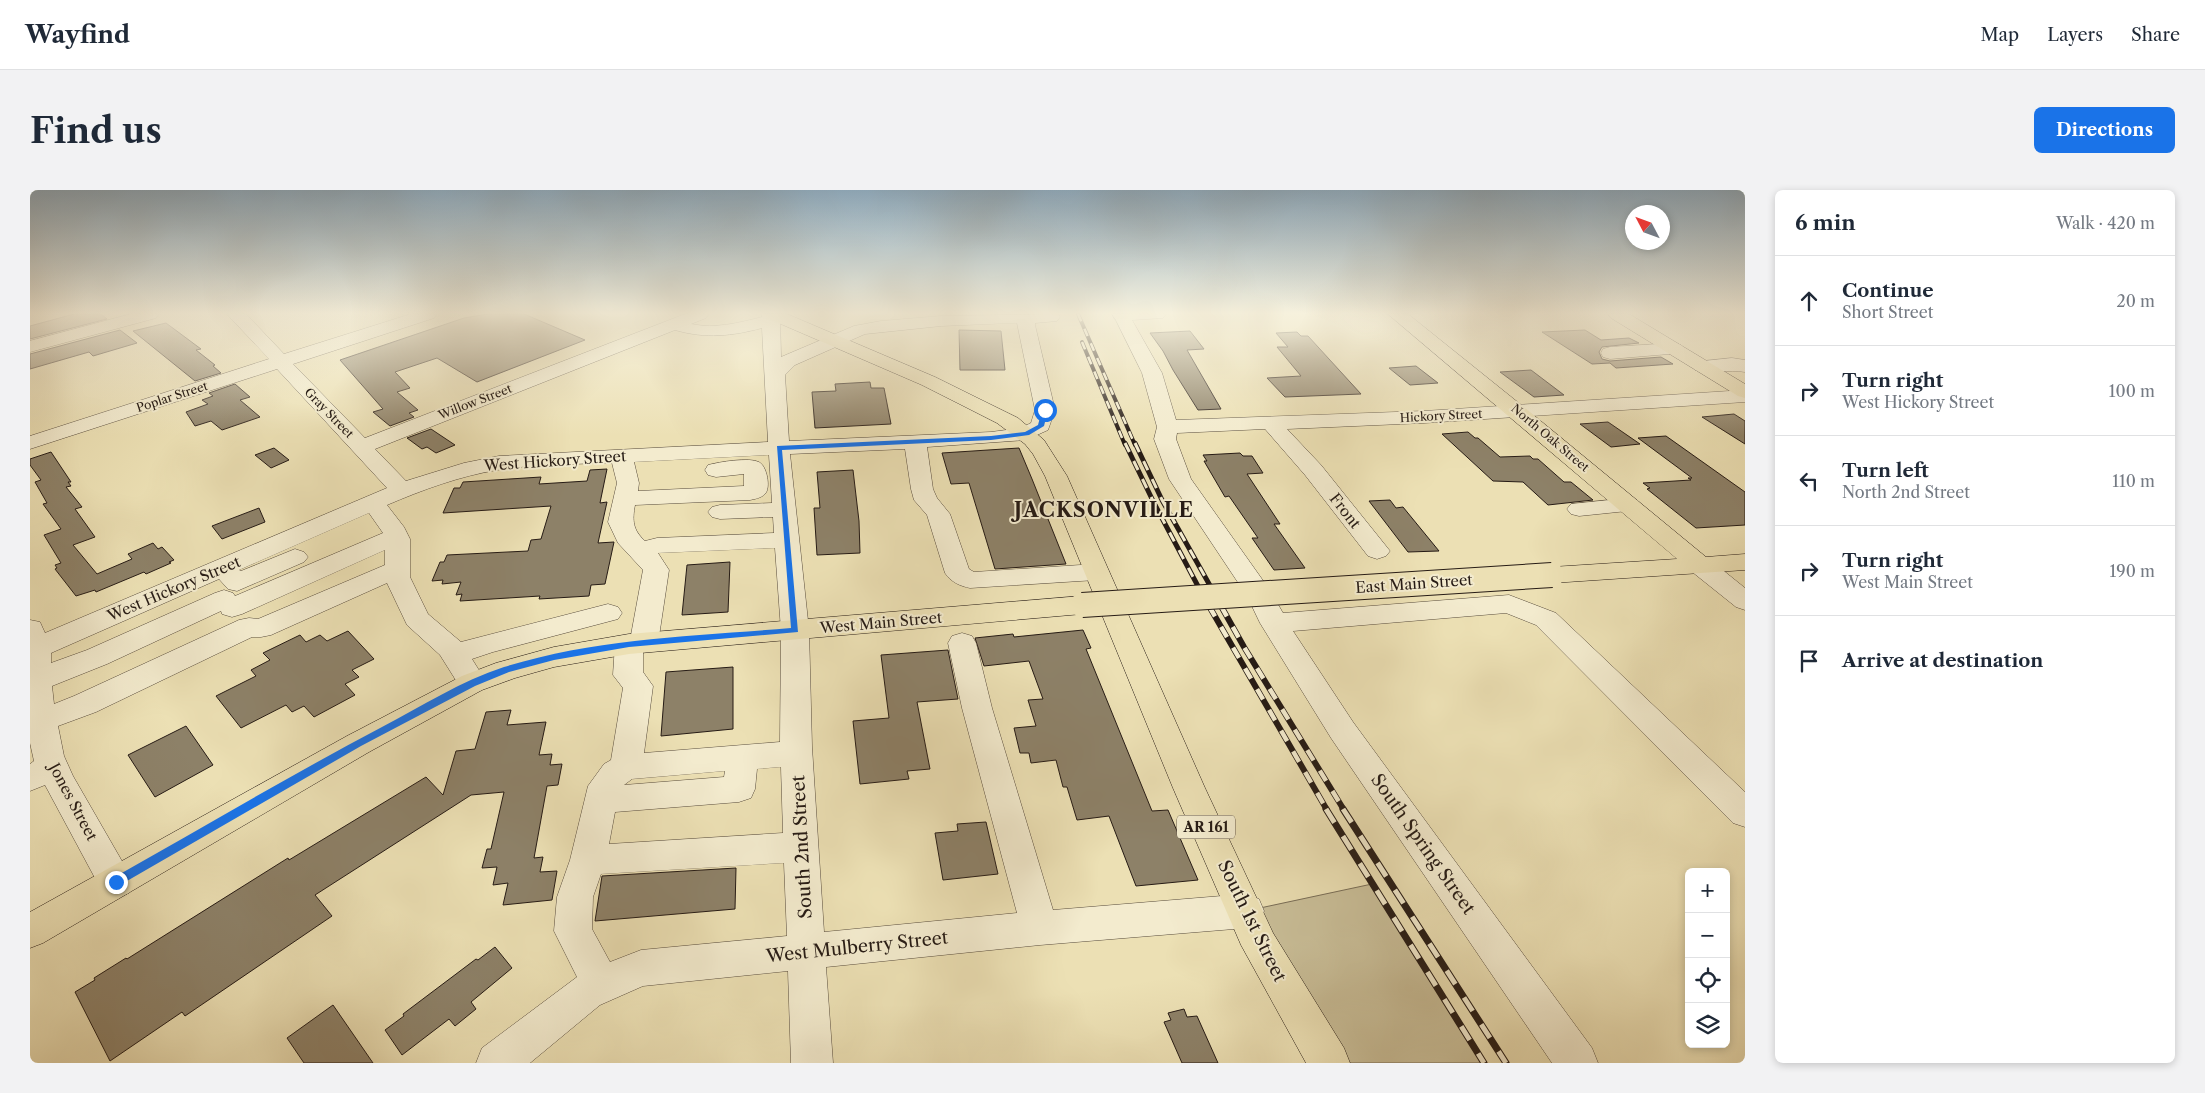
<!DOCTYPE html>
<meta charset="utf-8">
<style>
:root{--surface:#fff;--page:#f2f2f3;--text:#1f2937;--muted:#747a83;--line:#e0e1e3;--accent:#1a73e8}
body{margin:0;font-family:"Libre Caslon Text",serif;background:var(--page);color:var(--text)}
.controls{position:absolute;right:15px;bottom:15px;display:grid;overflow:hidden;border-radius:8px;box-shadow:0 2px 8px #0003}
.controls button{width:45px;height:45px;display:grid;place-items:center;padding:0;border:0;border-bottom:1px solid var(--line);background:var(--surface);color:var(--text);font:25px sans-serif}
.compass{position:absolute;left:1595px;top:15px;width:45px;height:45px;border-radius:50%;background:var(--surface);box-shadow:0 2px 8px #0003;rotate:311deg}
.stop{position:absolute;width:15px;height:15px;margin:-11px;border:4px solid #1a73e8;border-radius:50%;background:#fff}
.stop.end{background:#1a73e8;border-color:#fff;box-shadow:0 1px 5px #0008}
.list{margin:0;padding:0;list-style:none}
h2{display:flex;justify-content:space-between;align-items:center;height:65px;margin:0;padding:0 20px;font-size:21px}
h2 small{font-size:16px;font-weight:400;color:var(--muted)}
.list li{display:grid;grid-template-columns:32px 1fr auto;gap:15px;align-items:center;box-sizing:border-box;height:90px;padding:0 20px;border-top:1px solid var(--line)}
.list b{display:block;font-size:19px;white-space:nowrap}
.list p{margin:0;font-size:16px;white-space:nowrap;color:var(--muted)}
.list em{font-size:16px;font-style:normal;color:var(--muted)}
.icon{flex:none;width:28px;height:28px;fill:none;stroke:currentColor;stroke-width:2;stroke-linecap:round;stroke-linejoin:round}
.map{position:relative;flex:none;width:1715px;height:873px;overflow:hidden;border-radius:8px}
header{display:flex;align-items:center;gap:30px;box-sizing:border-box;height:70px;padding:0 25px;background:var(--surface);border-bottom:1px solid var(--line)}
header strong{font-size:24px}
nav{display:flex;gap:28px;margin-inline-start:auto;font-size:18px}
.intro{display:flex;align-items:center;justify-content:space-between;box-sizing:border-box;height:120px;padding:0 30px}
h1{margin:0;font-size:35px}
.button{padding:12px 22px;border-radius:8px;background:var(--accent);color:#fff;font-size:18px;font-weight:700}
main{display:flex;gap:30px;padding:0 30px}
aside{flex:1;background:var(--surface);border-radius:8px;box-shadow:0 2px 8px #0003}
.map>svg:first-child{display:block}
</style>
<header>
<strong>Wayfind</strong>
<nav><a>Map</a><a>Layers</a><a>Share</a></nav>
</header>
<div class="intro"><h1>Find us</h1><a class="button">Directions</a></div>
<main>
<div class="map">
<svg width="1715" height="873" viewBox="0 0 1715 873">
<rect width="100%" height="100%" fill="#ece0b4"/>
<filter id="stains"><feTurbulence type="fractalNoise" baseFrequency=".004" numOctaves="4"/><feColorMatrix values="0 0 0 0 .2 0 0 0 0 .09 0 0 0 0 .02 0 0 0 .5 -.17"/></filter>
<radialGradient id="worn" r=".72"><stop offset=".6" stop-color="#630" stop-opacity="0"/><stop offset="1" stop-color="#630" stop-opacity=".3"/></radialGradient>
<path fill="#cabf99" stroke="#786d57" d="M1342 694 1454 873H1299L1216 721Z"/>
<path fill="#8d8168" stroke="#261b15" d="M44 124H71L77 129 0 149V136Z
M458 124H494L555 150 447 192 407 168 365 182 380 198 367 202 388 220 379 223 384 227 360 236 343 222 353 219 310 170 434 128Z
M136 133 171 159 166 160 185 175 183 176 191 183 165 191 103 141Z
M90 140 107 153 63 166 59 162 0 179V164Z
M929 140 971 141 975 180H930Z
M1555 140 1571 150 1599 148 1609 153 1572 157 1569 162 1572 169 1580 171 1631 167 1643 174 1586 178 1580 173 1562 174 1512 142Z
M1160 141 1174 159 1157 160 1191 219 1168 220 1143 180 1133 161 1120 143Z
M1267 142 1271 146H1278L1331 204 1255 207 1237 188 1271 186 1247 157H1258L1246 143Z
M1386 176 1408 193 1380 195 1359 178Z
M1501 180 1534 205 1504 207 1470 182Z
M840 192 841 198H854L861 234 785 238 782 202 806 201 805 194Z
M205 194 220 207 210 210 230 227 192 240 181 231 165 236 156 222 178 214 172 210 183 206 179 203Z
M1704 224 1715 231V254L1672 227Z
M1578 232 1610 254 1581 257 1550 234Z
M401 239 425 255 406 263 397 257 392 259 377 248Z
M1438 242 1445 248H1448L1470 267 1500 266 1503 269H1508L1534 292H1541L1563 310 1518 315 1493 292 1463 291 1412 244Z
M1636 246 1715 302V335L1666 338 1617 299 1620 298 1613 293 1661 290 1658 288H1662L1608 248Z
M244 258 259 270 241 278 225 265Z
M989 258 1002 289 1036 374 965 379 939 293 921 294 912 263Z
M21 262 41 292H38L41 296 36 297 52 317 45 319 65 347 43 355 67 384 102 369 98 364 123 353 128 359 132 357 144 370 139 372 141 373 116 384 114 382 66 402 65 400 46 406 25 379 27 378 25 375 31 373 14 345 31 339 13 314 17 313 5 292 11 290 0 275V269Z
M1210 263 1213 266H1222L1233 283 1217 284 1250 334H1244L1275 378 1244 380 1222 348H1228L1199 306 1195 307 1174 271H1177L1173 265Z
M577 279 570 313 577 312 568 353 584 352 575 394 561 395 559 406 509 409 510 406 430 411 432 404 426 405 431 392 412 394 413 390 402 391 410 372H414L417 365 498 361 501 350 511 349 521 316 413 323 424 298H430L433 292 511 287 509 294 557 291 560 280Z
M823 280 829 331 830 363 787 365 784 318H790L787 282Z
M1360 310 1366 318 1373 317 1409 361 1378 362 1339 311Z
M229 318 235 332 192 349 182 336Z
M700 372 698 422 652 425 657 375Z
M1053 440 1061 458 1056 459 1122 621 1138 620 1168 690 1106 696 1079 626 1047 630 1037 597H1033L1026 570 1001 573 999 563H990L984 538 1006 536 998 510 1013 509 999 471 954 476 945 448 983 444 984 447Z
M318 441 344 469 322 480 329 487 315 494 325 505 284 527 274 516 262 522 256 515 211 538 186 506 226 486 221 480 240 470 233 463 270 445 276 452 290 445 297 451Z
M918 460 928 509 887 512 900 579 877 581 879 589 830 594 823 531 859 528 851 465Z
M703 477V539L631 546 636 482Z
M481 520 477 535 516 532 509 565 522 564 520 575 532 574 528 595 517 596 504 668 513 667 510 682 527 681 522 710 473 715 478 693 463 695 467 677 452 678 457 659H461L474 602 441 605 285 705 302 726 155 826 152 822 80 871 45 802 65 790 64 788 96 768 97 769 258 668 259 670 396 587 413 605 426 561 445 559 456 522Z
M156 536 183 575 125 607 98 565Z
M956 632 968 684 913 690 905 643 928 641 927 634Z
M706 678 705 719 565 731 572 686Z
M465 757 482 778 441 812 446 819 425 836 419 829 372 865 355 840 374 826 373 824 446 769 448 770Z
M303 815 343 873H274L257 848Z
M1154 819 1157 827 1167 826 1188 873H1152L1134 832 1141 830 1138 823Z"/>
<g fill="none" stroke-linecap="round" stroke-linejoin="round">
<defs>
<path id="minor" d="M101 124H129L126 128 0 162V151Z
M197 124H216L254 164 381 124H407L404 128 263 174 335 248 655 124H679L676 128 661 134C686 139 708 133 732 127V124H750L751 167 824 136 851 131 911 126 1028 124 1030 127 1027 131 1005 133V135L1025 220 1018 240 996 250 897 257 903 299 907 308 920 324 939 379 944 382 1066 374 1075 376 1079 382 1075 388 1066 390 940 398C930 396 921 392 915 383L897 325 884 310 881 299 875 259 760 264 779 440 782 557 794 742 987 723 932 518 918 453 922 446 932 443 942 446 946 453 962 518 1023 720 1216 704 1229 709 1234 721 1229 733 1216 738 1010 755 796 777 803 873H761L758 781 613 796 570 815 500 873H446L452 858 547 787 524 741 527 707 540 670 558 596 574 574 581 570 593 498 583 485 585 454 589 447 601 445 613 380 588 353 578 332 587 293 582 273C544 274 504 274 467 280 430 286 392 300 357 315L374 337 380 349V387L398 424 431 452 578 414 588 417 592 423 588 429 463 462 442 469 457 493 452 500 442 503 432 500 410 465 377 435 357 393 241 445 231 447H222L66 522 28 536 34 566 43 586 104 692 99 703 86 708 73 703 15 595 0 601V574L4 571 0 553V430L10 432 15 443 357 298 247 179 0 259V246L239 169ZM987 133 1005 220 1001 233 991 238 961 242 759 251 755 185 765 175 835 144 911 136ZM732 138 738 252 469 266 434 273 376 291 345 259 645 140C676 149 702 146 732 138ZM739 265 742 313 690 315 682 317 678 322 682 327 690 329 743 327 744 343 627 348 615 351C603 340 602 331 605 315L720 310C725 309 731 308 735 304 741 298 737 276 729 272 719 267 689 272 678 275L675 280 678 285 686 287 714 284V296L608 301 609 293 604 272ZM339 323 353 343 205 406 203 403 194 400 185 403 57 460 21 473V463L189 389 198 399 207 401 274 372 278 367 274 362 265 359 211 381 209 380ZM745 358 751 440 750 552 614 563 623 496 613 482V462L624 460 628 453 639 380 628 363ZM355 360V375L228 429 219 428 209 430 44 506 24 514 22 496 77 474 191 421 192 424 202 427 212 424ZM751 577 753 643 579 654 585 622 709 612 721 608 725 599 727 579ZM695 581 694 587 594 595 602 589ZM754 673 757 746 611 760 580 772 562 739 563 707 571 684Z
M1083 124H1136L1133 128 1102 130 1132 183 1146 230 1394 221 1715 200V212L1394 233 1257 239 1291 275 1356 356 1360 361 1356 366 1347 369 1338 366 1275 285 1235 239 1147 243 1146 249 1161 289 1239 399 1253 423 1479 405 1526 423 1715 602V637L1703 633 1506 435 1476 423 1263 441 1323 532 1562 858 1568 873H1522L1301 548 1230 433 1217 406 1139 289 1124 249 1127 237 1112 183Z
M1645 153 1651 155 1654 159 1651 163 1580 169 1573 167 1571 163 1573 159 1580 157Z
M1702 168 1715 170V182C1699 179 1681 184 1665 180L1663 176 1665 172Z
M1599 308 1607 310 1611 315 1607 320 1549 326 1541 324 1537 319 1541 314Z
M1670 367 1679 369 1715 398V420L1706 417 1661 381 1657 375 1661 369Z"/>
<path id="major" d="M734 124H757L905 187 988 228 1014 250 1037 286 1175 598 1243 743 1314 858 1320 873H1276L1211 755 1143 598 1015 286 1003 264 995 254 967 233 892 195 737 128Z
M1082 124H1100L1097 129H1085Z
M1358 124H1378L1495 218 1676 367 1715 364V380L1522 393 1513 391 1509 385 1513 379 1522 377 1647 369Z
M1578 124H1599L1715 194V208L1708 206 1581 128Z
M1052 406 1061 409 1065 415 1061 421 1052 424 599 464 524 477 485 488 452 500 339 562 13 753 0 758V722L317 546 432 486 466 473 524 457 599 444Z"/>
</defs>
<use href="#minor" stroke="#584c3d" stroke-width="1"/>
<use href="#major" stroke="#261b15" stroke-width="1"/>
<use href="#minor" fill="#f3ebce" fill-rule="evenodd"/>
<use href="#major" fill="#ece0b4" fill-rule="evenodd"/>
<defs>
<path id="rail-far3" d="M1048 124 1105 255
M1052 152 1095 255"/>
<path id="rail-far2" d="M1095 253 1124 313 1179 417
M1105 253 1132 310 1192 417"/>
<path id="rail-far1" d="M1179 416 1297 620
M1191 416 1214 457 1314 620"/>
<path id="rail" d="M1296 619 1454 873
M1313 619 1476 873"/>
</defs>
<use href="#rail-far3" stroke="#261b15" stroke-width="4"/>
<use href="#rail-far2" stroke="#261b15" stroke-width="5"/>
<use href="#rail-far1" stroke="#261b15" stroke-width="6"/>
<use href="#rail" stroke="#261b15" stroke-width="7"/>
<use href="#rail-far3" stroke="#f3ebce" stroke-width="2.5" stroke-dasharray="8" stroke-linecap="butt"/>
<use href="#rail-far2" stroke="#f3ebce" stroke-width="3" stroke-dasharray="10" stroke-linecap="butt"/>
<use href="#rail-far1" stroke="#f3ebce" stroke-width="4.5" stroke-dasharray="12" stroke-linecap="butt"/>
<use href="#rail" stroke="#f3ebce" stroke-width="5" stroke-dasharray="16" stroke-linecap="butt"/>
<defs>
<path id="major-bridge" d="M1052 415 1522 385"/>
</defs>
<use href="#major-bridge" stroke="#261b15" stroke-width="26" stroke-linecap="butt"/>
<use href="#major-bridge" stroke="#ece0b4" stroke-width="24"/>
</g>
<linearGradient id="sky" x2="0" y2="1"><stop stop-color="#8fabbe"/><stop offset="0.5" stop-color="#f6f1dd"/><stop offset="1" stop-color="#f6f1dd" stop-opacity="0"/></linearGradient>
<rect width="1715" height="246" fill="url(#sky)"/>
<path fill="#1a73e8" d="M1015 218 1018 220 1014 236 999 245 961 250 752 260 768 442 599 457 524 470 479 482 445 496 331 556 90 695H83L81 692 83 688C172 638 261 585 352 537 392 516 431 491 474 477 566 448 666 446 761 438L747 256 961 246 995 242 1008 235 1012 220Z"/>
<g text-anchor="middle" stroke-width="4" stroke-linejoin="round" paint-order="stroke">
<g font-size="12" fill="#261b15" stroke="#f3ebce">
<text transform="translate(142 207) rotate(-18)" y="4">Poplar Street</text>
<text transform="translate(445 212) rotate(-21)" y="4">Willow Street</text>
<text transform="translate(299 223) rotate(46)" y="4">Gray Street</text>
<text transform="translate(1411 226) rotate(-3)" y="4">Hickory Street</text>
<text transform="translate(1520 248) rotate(40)" y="4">North Oak Street</text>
</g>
<rect fill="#f3ebce" stroke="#64594c" stroke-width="1" x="1147" y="625.5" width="58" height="23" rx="4"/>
<g font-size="14" font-weight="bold" fill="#261b15">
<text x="1176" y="642">AR 161</text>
</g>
<g font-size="15" fill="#261b15" stroke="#f3ebce">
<text transform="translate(525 271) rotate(-4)" y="5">West Hickory Street</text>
<text transform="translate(1315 321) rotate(52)" y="5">Front</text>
<text transform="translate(1384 394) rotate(-4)" y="5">East Main Street</text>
<text transform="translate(144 399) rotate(-23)" y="5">West Hickory Street</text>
<text transform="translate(851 433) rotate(-5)" y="5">West Main Street</text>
<text transform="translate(43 612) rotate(62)" y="5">Jones Street</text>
</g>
<g font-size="18" fill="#261b15" stroke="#f3ebce">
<text transform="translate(1393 654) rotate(55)" y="6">South Spring Street</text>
<text transform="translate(772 657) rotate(-93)" y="6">South 2nd Street</text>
<text transform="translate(1222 731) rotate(64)" y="6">South 1st Street</text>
<text transform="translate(827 757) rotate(-6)" y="6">West Mulberry Street</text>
</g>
<g font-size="20" font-weight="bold" letter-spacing="1" fill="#261b15" stroke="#f3ebce">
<text x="1074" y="327">JACKSONVILLE</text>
</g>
</g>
<rect width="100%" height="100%" filter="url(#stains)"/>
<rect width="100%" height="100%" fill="url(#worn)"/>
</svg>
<div class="controls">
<button>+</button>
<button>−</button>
<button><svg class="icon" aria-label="locate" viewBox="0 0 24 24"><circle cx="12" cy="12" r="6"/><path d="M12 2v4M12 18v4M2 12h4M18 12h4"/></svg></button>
<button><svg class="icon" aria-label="layers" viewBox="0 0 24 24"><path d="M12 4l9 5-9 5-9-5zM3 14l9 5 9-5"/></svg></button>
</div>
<svg class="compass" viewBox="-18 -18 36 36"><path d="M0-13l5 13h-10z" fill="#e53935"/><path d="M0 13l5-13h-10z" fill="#747a83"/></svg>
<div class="stop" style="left:1015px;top:220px"></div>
<div class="stop end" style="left:86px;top:692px"></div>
</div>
<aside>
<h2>6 min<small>Walk · 420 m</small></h2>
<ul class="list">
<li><svg class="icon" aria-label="ahead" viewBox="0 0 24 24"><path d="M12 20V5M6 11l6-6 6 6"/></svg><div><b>Continue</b><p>Short Street</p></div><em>20 m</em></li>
<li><svg class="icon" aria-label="right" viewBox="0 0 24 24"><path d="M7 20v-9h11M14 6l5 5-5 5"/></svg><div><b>Turn right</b><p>West Hickory Street</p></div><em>100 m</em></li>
<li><svg class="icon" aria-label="left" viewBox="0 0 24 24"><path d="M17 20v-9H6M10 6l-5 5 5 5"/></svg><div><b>Turn left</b><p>North 2nd Street</p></div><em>110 m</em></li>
<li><svg class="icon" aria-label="right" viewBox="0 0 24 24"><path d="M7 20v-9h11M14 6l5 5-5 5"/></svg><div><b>Turn right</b><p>West Main Street</p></div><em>190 m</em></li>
<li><svg class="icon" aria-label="arrive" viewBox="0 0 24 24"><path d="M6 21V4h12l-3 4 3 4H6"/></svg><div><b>Arrive at destination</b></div></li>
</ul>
</aside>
</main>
